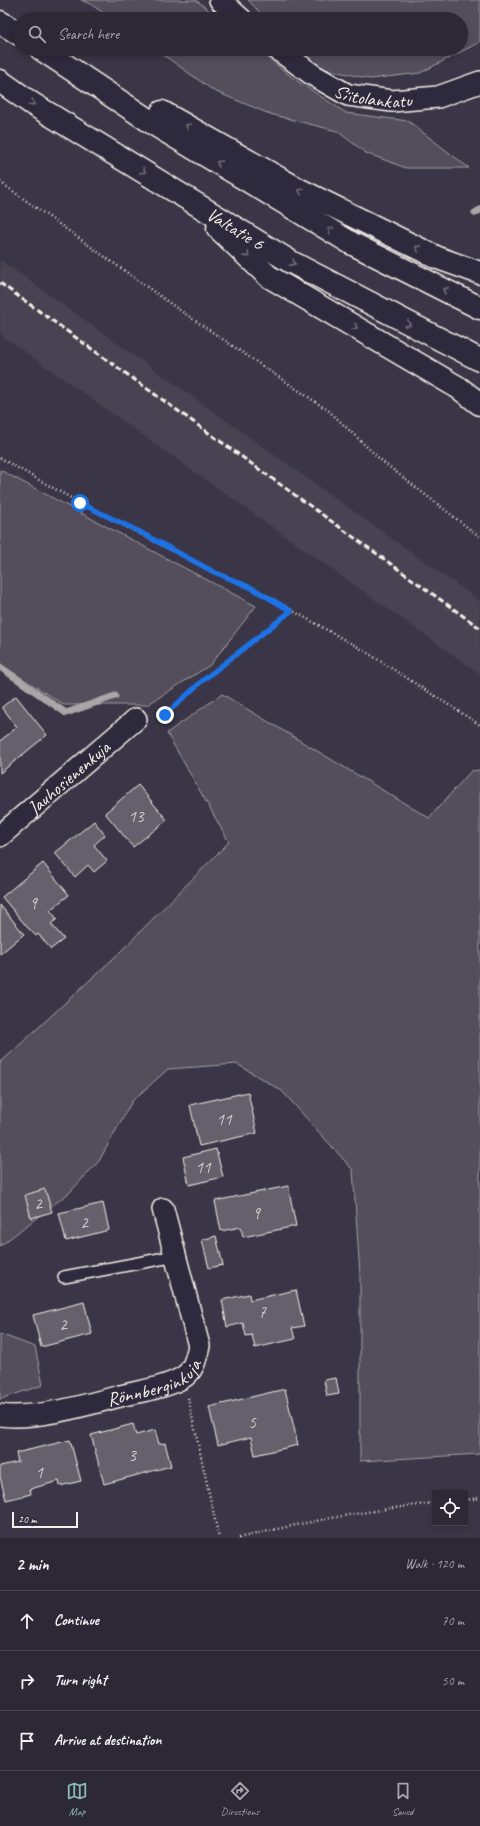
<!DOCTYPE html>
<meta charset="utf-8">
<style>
:root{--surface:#2c2835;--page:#34303d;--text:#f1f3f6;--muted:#a6a6ad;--line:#484450;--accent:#8bbbb9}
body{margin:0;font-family:Caveat,sans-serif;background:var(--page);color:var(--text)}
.controls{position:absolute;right:12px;bottom:12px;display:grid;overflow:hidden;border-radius:0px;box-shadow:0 2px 6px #0003}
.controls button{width:36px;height:36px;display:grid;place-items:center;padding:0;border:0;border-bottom:1px solid var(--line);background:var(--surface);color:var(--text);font:20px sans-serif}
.scale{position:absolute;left:12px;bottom:10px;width:66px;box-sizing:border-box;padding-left:4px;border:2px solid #f4f1e8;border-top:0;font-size:11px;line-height:14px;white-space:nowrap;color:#f4f1e8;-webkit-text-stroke:3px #2f2a3d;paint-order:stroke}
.stop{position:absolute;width:12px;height:12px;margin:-9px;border:3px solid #1a73e8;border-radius:50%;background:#fff}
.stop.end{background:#1a73e8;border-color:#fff;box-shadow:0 1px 4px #0008}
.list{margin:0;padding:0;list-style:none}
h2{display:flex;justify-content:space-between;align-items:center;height:52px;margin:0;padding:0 16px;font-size:17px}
h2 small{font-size:13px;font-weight:400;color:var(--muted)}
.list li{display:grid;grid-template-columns:26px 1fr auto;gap:12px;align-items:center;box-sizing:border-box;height:60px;padding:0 16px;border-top:1px solid var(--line)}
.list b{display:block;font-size:15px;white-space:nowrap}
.list em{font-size:13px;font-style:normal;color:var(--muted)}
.icon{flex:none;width:22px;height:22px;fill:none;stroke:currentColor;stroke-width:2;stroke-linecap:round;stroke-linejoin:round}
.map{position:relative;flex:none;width:480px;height:1538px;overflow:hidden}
.search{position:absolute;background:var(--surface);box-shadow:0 2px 6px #0003;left:12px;right:12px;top:12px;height:44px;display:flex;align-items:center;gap:10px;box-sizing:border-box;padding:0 14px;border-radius:22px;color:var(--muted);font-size:15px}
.sheet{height:232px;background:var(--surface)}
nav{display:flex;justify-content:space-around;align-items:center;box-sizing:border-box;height:56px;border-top:1px solid var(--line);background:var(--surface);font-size:11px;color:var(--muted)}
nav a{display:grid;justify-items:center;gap:2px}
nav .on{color:var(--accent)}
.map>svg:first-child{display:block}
</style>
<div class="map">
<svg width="480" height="1538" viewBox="0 0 480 1538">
<rect width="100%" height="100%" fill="#3b3647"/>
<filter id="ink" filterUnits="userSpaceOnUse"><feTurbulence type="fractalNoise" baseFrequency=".025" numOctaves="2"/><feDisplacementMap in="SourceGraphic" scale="8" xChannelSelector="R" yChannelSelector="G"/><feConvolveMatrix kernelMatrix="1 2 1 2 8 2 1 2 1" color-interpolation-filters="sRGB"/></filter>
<g filter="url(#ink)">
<path fill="#484352" d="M0 260 480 601V674L0 334Z"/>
<path fill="#534e5c" stroke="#a4a0a2" d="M81 0H196L220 19H112L92 5Z
M248 0H480V42L420 73 370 79 312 66 295 49H461V19H266Z
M155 49H257L293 78 346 113 408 121 469 168H406L366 153 337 131 270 114 214 91Z
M0 470 256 606 210 665 147 705H64L0 664Z
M222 694 429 818 471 771 480 770V1454L360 1461V1275L353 1170 282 1091 237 1064 168 1069 132 1101 99 1161 70 1192 0 1246V1063L116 956 229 842 167 733Z
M0 1334 35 1347 43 1385 0 1399Z"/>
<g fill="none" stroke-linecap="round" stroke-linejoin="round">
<path stroke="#aaa6a7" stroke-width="7" d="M475 213 480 210
M0 667 66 713 115 696"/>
</g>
<path fill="#65616c" stroke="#f4f1e8" d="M16 696 47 735 0 773V741L17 727 2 707Z
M138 785 167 820 133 847 105 813Z
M94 821 105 835 94 845 107 861 94 872 88 865 75 877 55 853Z
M43 863 69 895 50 910 57 919 51 924 64 939 51 949 38 934 36 936 28 928 2 897Z
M0 905 24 934 0 954Z
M248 1092 257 1133 199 1146 190 1105Z
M216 1149 223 1177 189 1185 183 1157Z
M288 1186 296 1226 243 1237 241 1227 221 1231 215 1201Z
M45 1189 52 1212 31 1218 25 1195Z
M103 1203 109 1230 66 1241 59 1213Z
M216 1236 223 1265 209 1268 202 1240Z
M296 1290 304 1326 292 1328 295 1339 255 1348 252 1335 246 1336 243 1323 227 1327 222 1300 249 1294 250 1300Z
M84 1302 92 1334 41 1347 33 1315Z
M336 1378 339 1394 327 1396 324 1380Z
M285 1389 298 1445 255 1455 251 1437 218 1445 209 1407Z
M133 1424 136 1435 155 1430 159 1444 165 1443 171 1466 104 1484 91 1435Z
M70 1440 81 1481 60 1486 59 1481 30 1489 31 1494 6 1500 0 1477V1466L18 1462 16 1453Z"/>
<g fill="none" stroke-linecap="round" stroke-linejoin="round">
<defs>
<path id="service" d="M64 1277 176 1256"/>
<g id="minor">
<path d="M220 0 241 19"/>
<path id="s1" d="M277 49 313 75 348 95 392 101 438 97 480 82"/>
<path id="s2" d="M0 836 136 719"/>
<path id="s3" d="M0 1415C34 1420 87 1405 120 1396 141 1391 164 1388 182 1378 194 1371 196 1358 199 1346L163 1209"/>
</g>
<g id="motorway">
<path d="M0 22 19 34"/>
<path d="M41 49 157 126 351 243 480 308"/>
<path id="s4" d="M0 81 31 103 291 262 480 360"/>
<path d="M162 112 298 189 438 258 480 273"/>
<path d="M218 228 268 276 459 388 480 404"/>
</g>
</defs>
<use href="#service" stroke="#f4f1e8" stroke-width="14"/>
<use href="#minor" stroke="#f4f1e8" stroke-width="24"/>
<use href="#motorway" stroke="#f4f1e8" stroke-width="25"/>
<path stroke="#f4f1e8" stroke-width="2.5" stroke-dasharray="1 3" stroke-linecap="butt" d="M0 182 178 309 329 411 383 462 480 537
M0 458 80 503 214 572 252 588 363 650 480 725
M157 716 165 715 202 681 291 611
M188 1398 219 1538
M465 1500 480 1498
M239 1538C304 1522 369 1510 435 1503"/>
<use href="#service" stroke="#2f2a3d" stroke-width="11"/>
<use href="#minor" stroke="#2f2a3d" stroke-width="21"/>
<use href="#motorway" stroke="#2f2a3d" stroke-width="22"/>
<path stroke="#f4f1e8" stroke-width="3" stroke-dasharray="6 3" stroke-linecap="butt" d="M0 283 480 628"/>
</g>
<defs><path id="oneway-chevron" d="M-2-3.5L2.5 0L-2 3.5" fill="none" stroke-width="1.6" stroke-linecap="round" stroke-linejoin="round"/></defs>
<g stroke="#747079">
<use href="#oneway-chevron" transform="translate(32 103) rotate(33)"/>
<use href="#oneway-chevron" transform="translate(188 126) rotate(-150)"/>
<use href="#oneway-chevron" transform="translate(219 163) rotate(-149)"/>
<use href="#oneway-chevron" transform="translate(143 171) rotate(31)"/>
<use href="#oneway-chevron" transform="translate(301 191) rotate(-153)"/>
<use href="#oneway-chevron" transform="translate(330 230) rotate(-149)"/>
<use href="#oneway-chevron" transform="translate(418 248) rotate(-154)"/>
<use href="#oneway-chevron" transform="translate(247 255) rotate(44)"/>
<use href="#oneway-chevron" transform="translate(293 263) rotate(29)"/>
<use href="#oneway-chevron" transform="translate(445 290) rotate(-153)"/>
<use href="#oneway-chevron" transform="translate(408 324) rotate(28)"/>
<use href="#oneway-chevron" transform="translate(355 327) rotate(30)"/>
</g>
</g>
<g fill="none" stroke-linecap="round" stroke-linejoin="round" filter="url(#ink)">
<path stroke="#1a73e8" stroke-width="5" d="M80 503 138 531 214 572 252 588 291 611 202 681 165 715"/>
</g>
<g text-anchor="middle" stroke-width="3.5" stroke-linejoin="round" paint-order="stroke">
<g font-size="17" fill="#d0cdc9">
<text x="136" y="822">13</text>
<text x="33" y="909">9</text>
<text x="224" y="1125">11</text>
<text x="203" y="1173">11</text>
<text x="38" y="1209">2</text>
<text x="256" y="1219">9</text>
<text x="84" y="1228">2</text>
<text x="262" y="1318">7</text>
<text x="63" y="1330">2</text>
<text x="252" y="1428">5</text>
<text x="132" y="1461">3</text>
<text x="39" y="1478">1</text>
</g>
<g font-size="19" fill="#f4f1e8" stroke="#2f2a3d">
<text dy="7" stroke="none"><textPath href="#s1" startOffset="110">Siitolankatu</textPath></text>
<text dy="7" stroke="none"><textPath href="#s4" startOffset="278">Valtatie 6</textPath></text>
<text dy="7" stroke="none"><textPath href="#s2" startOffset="90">Jauhosienenkuja</textPath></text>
<text dy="7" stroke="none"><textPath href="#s3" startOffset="159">Rönnberginkuja</textPath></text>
</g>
</g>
</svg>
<div class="controls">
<button><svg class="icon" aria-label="locate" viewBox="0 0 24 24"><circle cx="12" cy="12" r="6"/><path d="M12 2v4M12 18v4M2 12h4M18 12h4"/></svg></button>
</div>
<div class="scale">20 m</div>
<div class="stop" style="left:80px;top:503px"></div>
<div class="stop end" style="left:165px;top:715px"></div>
<div class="search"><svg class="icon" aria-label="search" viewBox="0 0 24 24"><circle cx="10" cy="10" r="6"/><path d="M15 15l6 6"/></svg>Search here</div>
</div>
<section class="sheet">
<h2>2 min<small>Walk · 120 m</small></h2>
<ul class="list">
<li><svg class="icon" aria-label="ahead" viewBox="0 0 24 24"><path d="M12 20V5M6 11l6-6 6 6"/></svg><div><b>Continue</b></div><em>70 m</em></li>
<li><svg class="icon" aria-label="right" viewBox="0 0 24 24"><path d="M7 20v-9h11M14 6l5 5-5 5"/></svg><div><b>Turn right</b></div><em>50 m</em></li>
<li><svg class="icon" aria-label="arrive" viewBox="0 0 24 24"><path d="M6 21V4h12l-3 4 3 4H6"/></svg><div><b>Arrive at destination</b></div></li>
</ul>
</section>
<nav>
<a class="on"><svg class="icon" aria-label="map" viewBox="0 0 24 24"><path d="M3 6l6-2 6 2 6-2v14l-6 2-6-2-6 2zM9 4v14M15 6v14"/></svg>Map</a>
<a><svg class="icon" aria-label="directions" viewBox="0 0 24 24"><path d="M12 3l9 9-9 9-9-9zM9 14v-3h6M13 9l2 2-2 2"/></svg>Directions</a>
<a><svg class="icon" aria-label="saved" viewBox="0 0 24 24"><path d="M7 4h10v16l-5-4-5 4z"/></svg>Saved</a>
</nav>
